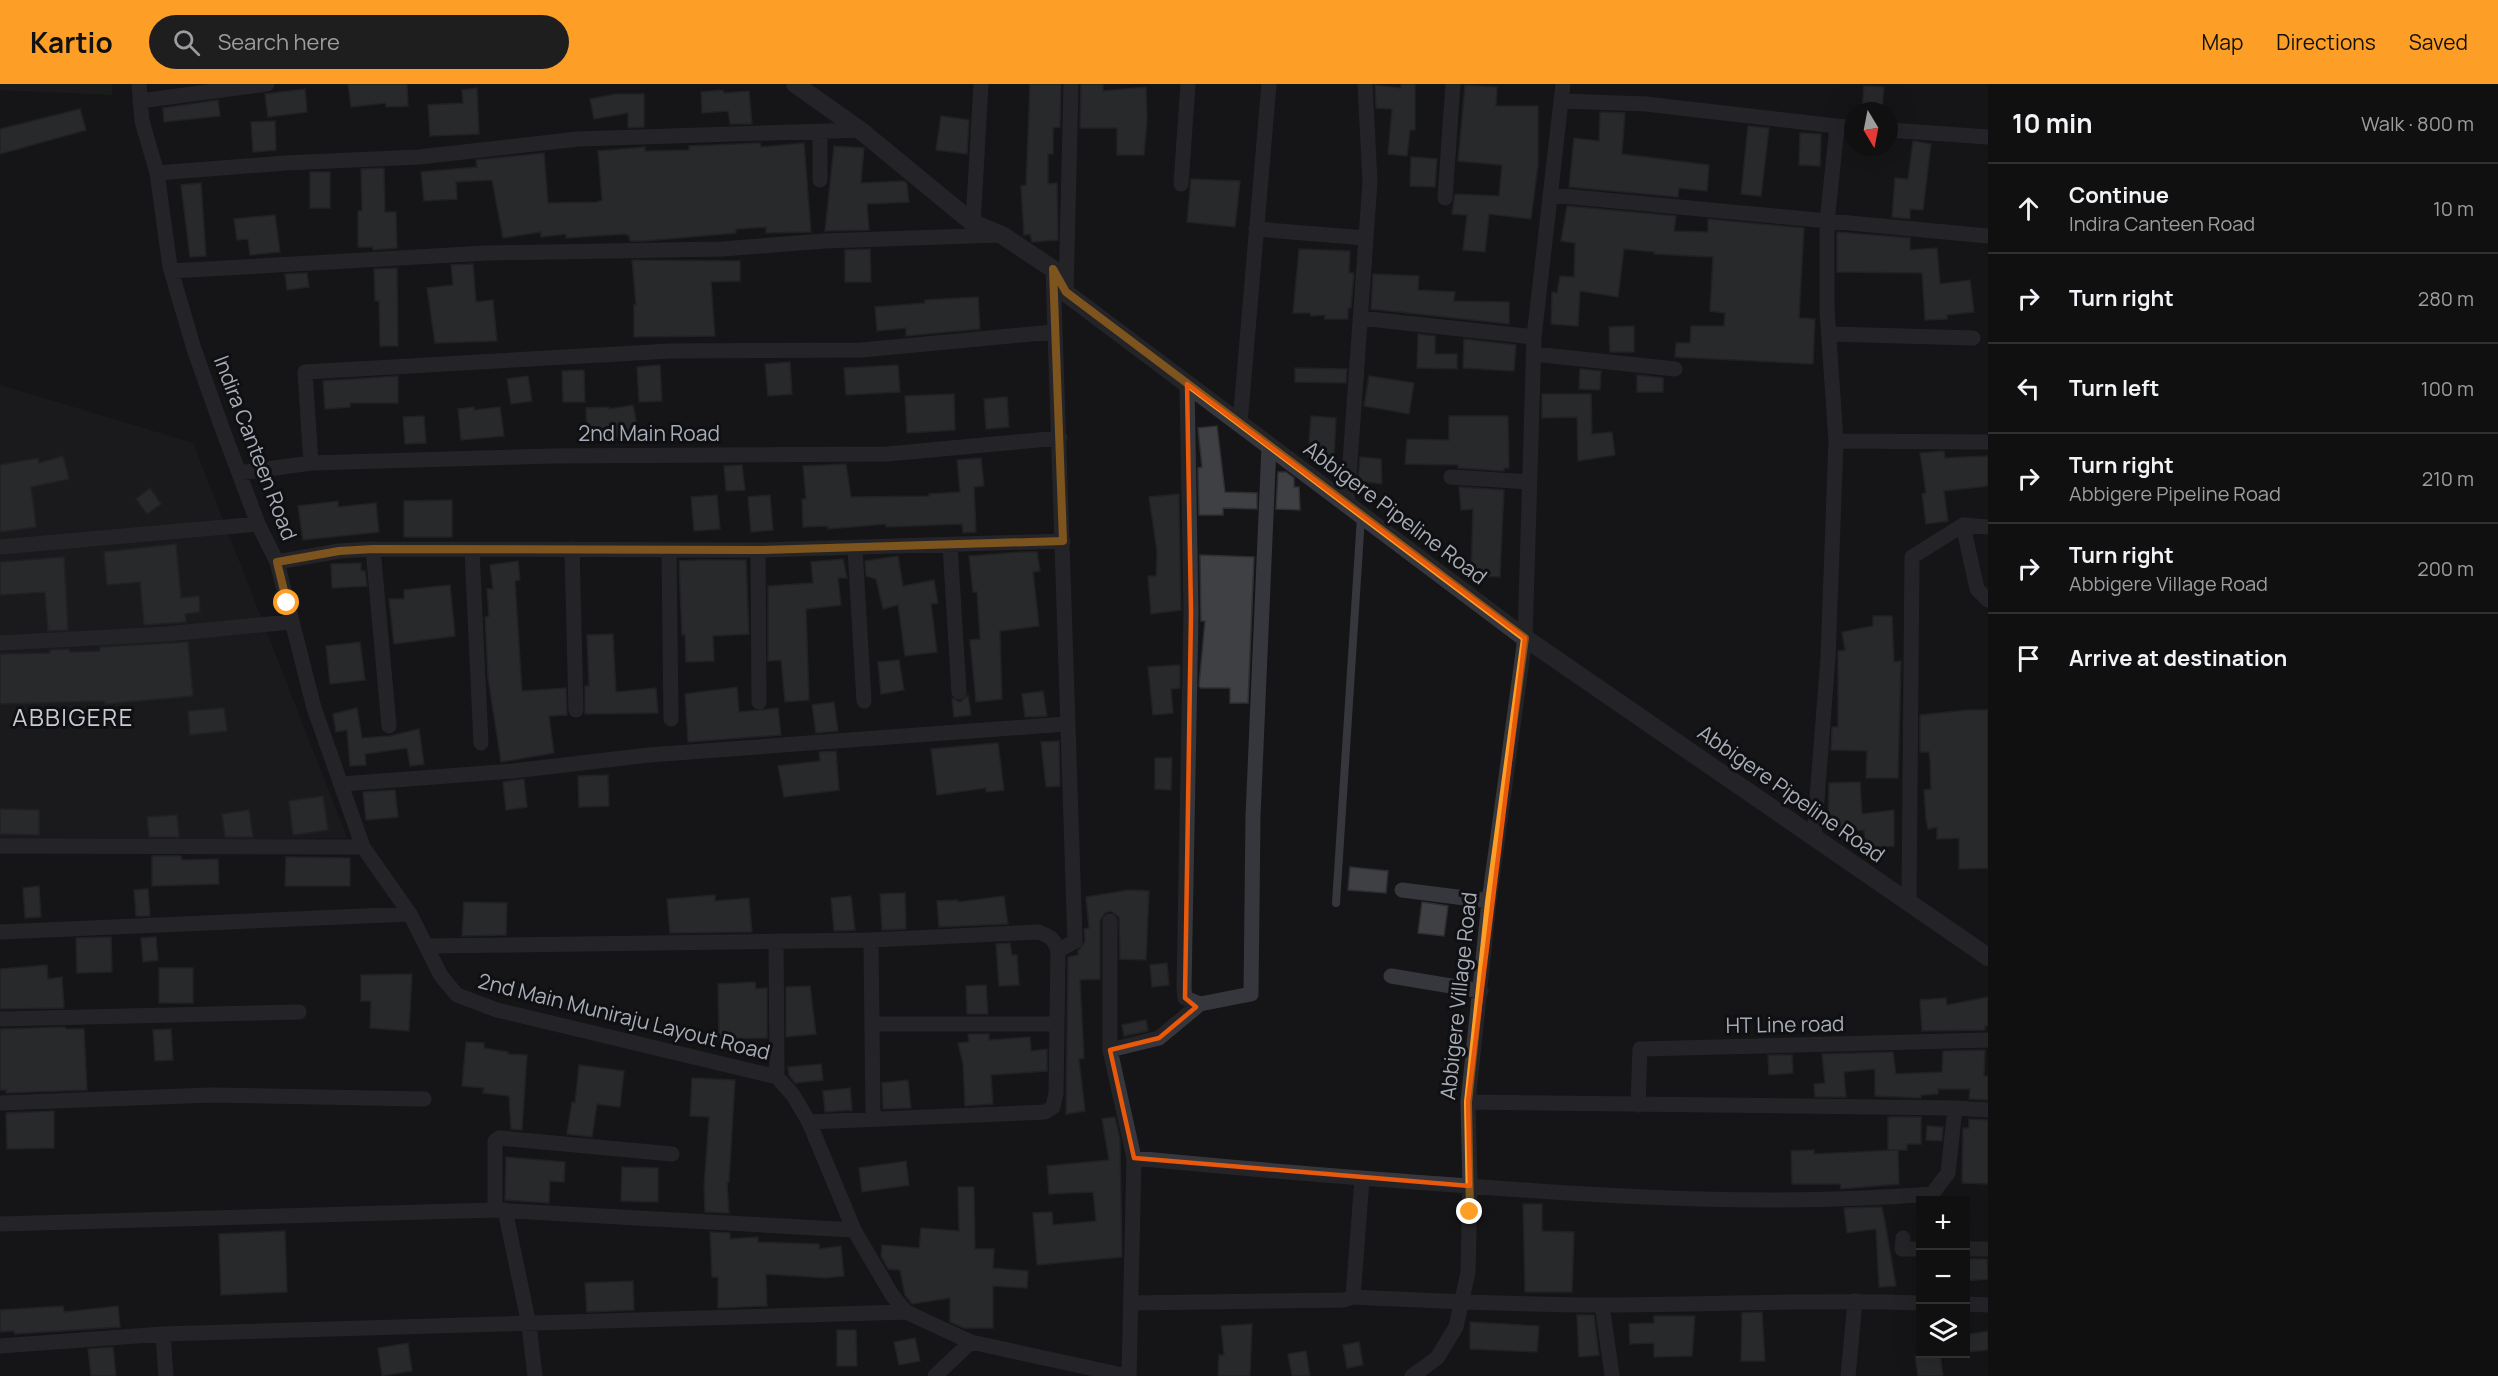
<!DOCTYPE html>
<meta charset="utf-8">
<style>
:root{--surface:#101011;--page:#1e1e1f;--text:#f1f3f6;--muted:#9c9d9f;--line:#303031;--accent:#fd9f27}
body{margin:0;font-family:Manrope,sans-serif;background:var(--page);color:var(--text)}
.controls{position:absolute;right:18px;bottom:18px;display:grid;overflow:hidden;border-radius:0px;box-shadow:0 6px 24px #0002}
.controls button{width:54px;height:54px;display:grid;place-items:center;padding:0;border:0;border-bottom:2px solid var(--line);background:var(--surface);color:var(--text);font:30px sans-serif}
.compass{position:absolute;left:1844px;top:18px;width:54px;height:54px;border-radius:50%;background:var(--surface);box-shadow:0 6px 24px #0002;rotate:170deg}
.stop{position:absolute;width:18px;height:18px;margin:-14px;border:4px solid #fd9f27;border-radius:50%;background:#fff}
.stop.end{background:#fd9f27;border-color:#fff;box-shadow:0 2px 6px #0008}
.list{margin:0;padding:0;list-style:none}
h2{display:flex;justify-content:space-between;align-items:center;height:78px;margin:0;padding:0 24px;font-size:26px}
h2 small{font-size:20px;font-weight:400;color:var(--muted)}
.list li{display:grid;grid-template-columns:39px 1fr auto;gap:18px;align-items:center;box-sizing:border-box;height:90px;padding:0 24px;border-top:2px solid var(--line)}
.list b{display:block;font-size:22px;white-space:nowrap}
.list p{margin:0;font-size:20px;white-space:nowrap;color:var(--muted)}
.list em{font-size:20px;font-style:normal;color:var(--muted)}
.icon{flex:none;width:33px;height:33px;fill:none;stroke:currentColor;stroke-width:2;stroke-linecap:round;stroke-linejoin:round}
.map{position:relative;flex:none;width:1988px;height:1292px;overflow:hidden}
header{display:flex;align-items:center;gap:36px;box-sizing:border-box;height:84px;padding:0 30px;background:var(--accent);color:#111}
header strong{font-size:28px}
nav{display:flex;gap:33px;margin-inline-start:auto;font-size:21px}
.search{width:420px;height:54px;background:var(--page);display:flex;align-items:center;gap:15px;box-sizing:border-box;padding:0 21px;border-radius:33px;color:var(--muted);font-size:22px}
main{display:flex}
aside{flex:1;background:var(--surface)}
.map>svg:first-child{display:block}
</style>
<header>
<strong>Kartio</strong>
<div class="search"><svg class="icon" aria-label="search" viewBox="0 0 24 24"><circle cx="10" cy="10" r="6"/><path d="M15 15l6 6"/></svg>Search here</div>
<nav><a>Map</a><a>Directions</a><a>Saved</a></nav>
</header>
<main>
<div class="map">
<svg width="1988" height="1292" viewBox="0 0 1988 1292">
<rect width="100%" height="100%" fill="#151517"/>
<path fill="#212124" d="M0 301 193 359 347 754 0 759Z"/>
<path fill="#1d251d" d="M0 0H112V11L0 6Z"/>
<path fill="#3f4044" stroke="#2f2f33" stroke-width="1.5" d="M348 0H407L408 22 386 23V19L351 23Z
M1030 0H1061L1060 43 1053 44V70H1048V100L1057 99 1058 156 1032 158 1030 150 1024 151 1021 102 1026 101Z
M1081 0H1103V7L1146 3 1147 36 1144 71H1117V44H1080Z
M1401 0H1415V46H1410L1407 72 1388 70 1392 25 1376 24 1375 1 1401 4Z
M1465 1 1497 3 1496 22H1538V81L1531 135 1489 130 1485 168 1463 166 1467 131 1452 130 1455 110 1499 112 1502 81 1458 77Z
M1864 2 1884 3 1882 26 1862 25Z
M477 4 479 50 430 52 428 21 463 19 462 6Z
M305 5 307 28 268 33 265 10Z
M723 6 724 9 749 7 752 40H730L728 27 702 29 701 8Z
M615 10H644V43L628 44V29L594 35 590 15Z
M218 16 220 32 164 38 163 24Z
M80 25 86 46 0 70V45Z
M1600 28 1625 29 1622 70 1709 81 1707 107 1679 104 1678 113 1569 103 1574 54 1599 57Z
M941 32 969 36 967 70 936 66Z
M275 37 276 66 253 68 251 38Z
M1748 42 1769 44 1761 112 1741 110Z
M1800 49 1821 50 1820 82 1799 81Z
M1913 57 1931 60 1923 126 1910 125V135L1892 133 1895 94 1908 95Z
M760 59 761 63 804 59 811 148 766 149V143L736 145V149L644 157H630L629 152 625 150 566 154V150L541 153V148L503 154 492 96 456 98 457 115 424 117 421 88 477 83 476 76 544 69 548 119 597 118 602 116 598 67 645 63V67L689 66V62Z
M834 62 864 64 861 99 904 97 907 100 909 118 867 120 869 146 825 147Z
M1411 73 1437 75 1435 103 1410 102Z
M384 84 385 128H396L397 164 373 166V163H358V127H362L361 85Z
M310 88H330V124H310Z
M1191 95 1240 97 1235 143 1187 138Z
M201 99 206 172 190 173 181 101Z
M1567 122 1676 132 1674 147 1708 148V135L1804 144 1799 234 1815 235 1813 280 1675 273 1676 259H1690L1691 242H1724L1725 229 1710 227 1713 173 1654 170V168L1624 165 1618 213 1580 207 1578 242 1551 240 1552 208 1557 209 1560 192 1574 193 1575 159 1561 157Z
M275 131 280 168 250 171 248 155 237 156 234 135Z
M1837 148 1910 154V166L1937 164 1940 200 1970 196 1974 228 1947 231V235L1925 236 1922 189 1837 188Z
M870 165 871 198H845V166Z
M1299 165 1350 167 1349 189H1354L1351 224H1348V235H1325V231L1311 232 1310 229H1293Z
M632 176 740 177V197L711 198 715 252 634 253V221H636Z
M473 180 476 218 493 216 497 257 435 259 427 204 453 201 451 181Z
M397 184 398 262H380L379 217H375L374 185Z
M307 189 309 203 287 206 285 190Z
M1373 190 1419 192 1418 206 1455 208 1454 217 1509 218V240L1371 225Z
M978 213 980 245 906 252V244L877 247 875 223 925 219V216Z
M1634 242V268H1610L1609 243Z
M1418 250 1435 252V270H1457V285L1417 284Z
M1464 255 1516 261 1514 287 1463 284Z
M790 278 792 310 768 312 765 280Z
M660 281 662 317 639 318 637 283Z
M898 281 900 308 846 311 844 284Z
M1295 284 1347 285 1346 299 1295 298Z
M1580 285 1601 287 1600 306 1579 305Z
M584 286 585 318H563L562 287Z
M1637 291 1663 294V308H1637Z
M398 292V319H350V323L325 325 323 297Z
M528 292 532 317 511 320 507 295Z
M1369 292 1414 299 1409 330 1364 322Z
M954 310 955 346 907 349 905 312Z
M1542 310H1591L1592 350 1612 348 1615 371 1578 377 1577 333 1542 334Z
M1007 313 1009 343 986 345 984 315Z
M633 321 639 352 619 356V353L587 354 586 324 609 323V325Z
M474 323V326L500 323 504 352 461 356 458 325Z
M424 332 426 359 405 360 403 333Z
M1311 332 1336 334 1334 373 1308 372Z
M1449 332H1508L1509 384H1504V387L1458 384V381L1405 380 1407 355 1449 356Z
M1217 342 1225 408 1257 409V425L1223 424V431H1199L1198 384 1202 383 1198 344Z
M1944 367 1945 374 1988 372V402L1944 407 1948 437 1926 440 1922 410 1926 409 1920 369Z
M63 372 69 395 31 403 36 443 0 448V381L38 374 39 379Z
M1360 373 1381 375 1382 400 1358 397Z
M981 374 984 402 974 403 976 448 963 449 962 440 886 443V440L828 445V442L803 443 802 415H806L803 382 846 380 851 413 929 412V410L960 408 957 376Z
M742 381 745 406 726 407 724 382Z
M1278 388H1286L1294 394V403H1299L1300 426 1276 425Z
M1459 403 1504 406 1500 493 1471 492 1473 425 1461 426Z
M150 404 161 420 147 430 136 415Z
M1179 410 1181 526 1151 530 1148 492H1156L1157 468 1149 413Z
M717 411 720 445 694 447 691 413Z
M770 411 773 446 751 448 748 413Z
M452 416V453H404V417Z
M338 417V423L376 419 379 448 303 456 298 422Z
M176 460 181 514 199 512 200 528 185 530 186 538 144 541 140 498 107 501 104 468Z
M1021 468H1037L1040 487 1033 488 1039 542 1000 547 1002 615 976 618 970 556 980 555 977 508H973L969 472Z
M1200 471 1254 473 1248 619H1230V604H1201L1199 602 1205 537H1201Z
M898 472 903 502 934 496 938 519 931 520 937 568 905 572 898 521 883 525 876 495 866 492 865 477Z
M64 473 68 546 48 547 45 508 0 511V478Z
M843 475 847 494H838L841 521 806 525 809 616 785 618 781 576 768 577V502L813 499 811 478Z
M698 476H746L749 550 713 552 714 577 686 578 685 551H682L679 477Z
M518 477 520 496 515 497 522 607 566 604 567 631 549 632 554 669 501 678 488 594 485 533 489 532 487 505H493L490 481Z
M361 479V487H365L367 502 332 504 331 480Z
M450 501 455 552 394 560 389 515H404V506Z
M1873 532H1892L1894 578 1901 577 1898 694H1866L1867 667 1831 666 1832 643H1838V567L1845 566 1842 548 1873 542Z
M613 550 616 608 656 604 658 629 585 630V602H589L587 551Z
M188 558 193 612 105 620V617L0 620V570L50 569V566L69 565 70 568 100 567V563Z
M360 558 365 596 330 600 326 562Z
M899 576 904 606 881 610 878 578Z
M1180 581V604L1171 605 1173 629 1153 631 1148 583Z
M737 603 739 628 778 624 781 651 688 658 685 610Z
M1043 607 1047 632 1025 633 1022 610Z
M968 611 971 631 954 633 952 614 960 618Z
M834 618 838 647 816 649 812 621Z
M224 624 227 647 190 651 188 627Z
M357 624 362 654 390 652 419 645 424 680 410 682 407 664 365 670 366 681 350 682 347 646 336 648 333 630Z
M1968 626H1988V784L1959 785V754L1937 755V743L1928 745 1926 735 1924 706 1931 705 1930 677 1929 668H1920V631Z
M1059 657 1060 702 1046 703 1041 658Z
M998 659 1004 706 986 708V704L937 711 931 665Z
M836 667 839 706 784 713 778 682 820 677 819 668Z
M1155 674H1172L1171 706 1155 705Z
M608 691 609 722 579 723 578 692Z
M524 695 527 723 506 726 503 698Z
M1860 698 1862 730 1894 726V762L1865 764 1864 746 1828 748 1829 699Z
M395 706 398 733 366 736 363 708Z
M323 712 328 746 293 751 289 717Z
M0 725 39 726V751L0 750Z
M249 726 253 753H225L222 730Z
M177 731 179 753H149L147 733Z
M152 772H181L182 776 218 775 219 800 152 802Z
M286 773 350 774V802H285Z
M1350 783 1388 787 1386 809 1348 806Z
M39 802 41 833 25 834 23 804Z
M148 805 150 832H136L134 806Z
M1128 806 1149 807 1146 876 1120 875 1119 833 1111 827 1105 829 1100 837V895L1080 896 1084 974 1079 975 1085 1027 1066 1030 1068 873 1078 871V867L1085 857 1084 845 1089 844 1086 813Z
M905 809 906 845 882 846 880 810Z
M715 811V817L749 814 752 848 670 849 667 815Z
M851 812 855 846 834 847 831 814Z
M1004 812 1008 840 939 843 937 817 958 816V818Z
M464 818 507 819 506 851 462 852Z
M1422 818 1448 822 1444 852 1418 849Z
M111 853 112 888 77 889 76 854Z
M156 853 158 876 143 878 141 854Z
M1010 859 1012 871H1017L1019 901 999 902 996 860Z
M1167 879 1169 901 1152 903 1150 881Z
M47 881 48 895 62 893 64 924 0 925V885Z
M159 884H193V919H159Z
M412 890 409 947 370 944 371 917H361V891Z
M755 898 756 905 767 904V954L719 955 718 900Z
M986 901 988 930H967L966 902Z
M810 902 816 950 786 953V903Z
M1988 913V942H1985V946L1922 947 1920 916 1946 914 1947 921Z
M1146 936 1148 947 1124 952 1122 941Z
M65 943 66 945H84L87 1006 6 1009V1006H0V945Z
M171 945 173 976 155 977 153 946Z
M968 950H989V956L1030 953 1031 967 1047 965V987L991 991 993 1020 965 1022 963 980 958 959 969 958Z
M466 958 484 959V964L508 968V970L527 971 522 1046 511 1045 509 1012 483 1009 484 1004 462 1002Z
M1985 966 1984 992H1988V1016L1969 1015 1970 1005H1938V1010L1921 1011V1014L1875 1012V985L1844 988 1846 1013H1815L1814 1000 1825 999 1822 970 1893 968 1896 990 1942 988 1943 967Z
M1768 971H1792L1793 989 1769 991Z
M821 980 823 996 795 999 789 991 788 983Z
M579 981 624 987 620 1023 597 1020 592 1053 567 1050 572 1018 575 1019Z
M692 994 735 996 729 1098H727L729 1129 705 1128 704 1103 709 1033 690 1032Z
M908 996 911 1024 883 1025 882 999Z
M850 1004 852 1026 825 1028 823 1007Z
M54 1027V1064L7 1065 6 1029Z
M1115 1033 1120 1055 1122 1173 1037 1181 1033 1129 1052 1128 1053 1141 1096 1137 1093 1108 1049 1110 1047 1082 1109 1076 1102 1035Z
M1888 1033H1921V1060H1907V1066H1888Z
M1969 1035 1988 1036V1100L1962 1099 1963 1044H1969Z
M1927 1042 1943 1043 1942 1057 1926 1056Z
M1814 1066V1070L1898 1066 1899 1100 1841 1105 1840 1100H1792L1791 1067Z
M506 1073 565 1078 564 1098 550 1097 549 1119 505 1116Z
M906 1077 909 1101 862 1108 859 1084Z
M622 1083 658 1084V1118L621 1117Z
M958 1103H974L975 1165H994L993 1184 1028 1187 1027 1204 993 1202V1244H964L950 1238V1214L912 1220 905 1211 900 1186 888 1185 881 1172 882 1161 919 1164 921 1144 959 1147Z
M1523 1120H1542V1147L1574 1148 1572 1208H1525Z
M1882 1123 1886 1144 1896 1202 1879 1203 1876 1145 1847 1149 1844 1124Z
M285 1147 287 1208 221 1211 219 1150Z
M710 1148 730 1149V1155L758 1153V1158L819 1160V1165L841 1162 844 1192 826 1194 766 1190 767 1222 718 1224V1193H712Z
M1965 1175H1987L1988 1195 1965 1197Z
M633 1197 634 1226 587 1228 585 1199Z
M63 1222 64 1228 118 1222 120 1243 15 1250 14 1247 0 1248V1226Z
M1762 1228 1765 1277H1741L1742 1229Z
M1577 1231H1594L1599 1271 1579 1273Z
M1654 1232H1695L1692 1272 1654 1273V1259L1630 1260 1629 1240 1654 1239Z
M1470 1238 1539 1242 1537 1268 1470 1265Z
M1252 1240 1250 1292H1218L1219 1271H1224L1221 1242Z
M837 1246H856L857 1282H837Z
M1988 1247V1266L1965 1268V1251Z
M915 1254 920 1277 899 1281 894 1258Z
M1359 1258 1363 1281 1347 1284 1343 1261Z
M408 1259 412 1287 382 1292 378 1264Z
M113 1263 116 1292H91L88 1265Z
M1306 1267 1310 1292H1292L1288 1270Z
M1940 1269 1943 1292H1918L1915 1272Z"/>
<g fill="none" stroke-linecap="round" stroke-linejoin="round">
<path stroke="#36373c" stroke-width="8" d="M1336 819 1361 433"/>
<path stroke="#36373c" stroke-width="15" d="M139 0 142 37 157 89 170 183 194 265 221 341 258 440 277 478 314 624 363 763 410 830 441 892 457 911 497 926 777 993 793 1011 809 1038 854 1146 892 1211 906 1228 971 1258 1127 1292
M140 17 267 0
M1561 17 1646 20 1853 44
M1889 46 1988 53
M820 47V96
M157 89 285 79 419 73 578 55 860 46
M1181 100 1188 0
M1552 111 1988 152
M1445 114 1453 0
M973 139 981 0
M1256 145 1365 154
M1053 185 1075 857 1058 867
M172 187 487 169 722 165 824 157 999 151
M1066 209 1071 0
M1360 234 1534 253
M1830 250 1973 254
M1533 270 1675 285
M1187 300 1191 529 1184 904 1185 914 1200 920 1251 910 1253 732 1269 362
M1240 339 1269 0
M1836 357 1988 358
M311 379 305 288 670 267 862 266 1053 248
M239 389 311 379 552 372 887 370 1060 354
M1451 393 1529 398
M1347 420 1370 98 1365 0
M1988 443 1963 441 1977 505 1988 516
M950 461 959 608
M0 463 258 440
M373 465 389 642
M572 465 576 626
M855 465 864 617
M472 467 481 659
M669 467 671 635
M277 478 339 467 373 465 758 466
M0 559 167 550 290 538
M759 618 758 466 1063 457
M342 700 513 687 649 671 1066 640
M1814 753 1828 574 1836 357 1827 226V138L1837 43
M0 762 363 763
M1402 806 1489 817
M1909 818 1912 473 1963 441
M1110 837V966L1134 1074
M0 848 410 830
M871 856 873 1034
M776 857 777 993
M428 862 871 856 1038 848C1050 852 1054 854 1058 867L1056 1009 1053 1023 1045 1028 809 1038
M1391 892 1481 907
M0 935 299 928
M872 940H1055
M1110 966 1159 954 1200 920
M1468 1018 1955 1024
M0 1019 211 1011 424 1015
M1638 1021 1640 965 1988 956
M495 1126V1057L499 1054 672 1070
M505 1126 529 1241 535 1292
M0 1140 495 1126 854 1146
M1903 1154 1902 1165H1920
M1966 1165H1988
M1353 1213C1436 1217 1519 1221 1602 1221 1709 1221 1814 1215 1920 1219
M1131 1219 1344 1216 1353 1213 1362 1095
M1966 1220 1988 1221
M1602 1221 1612 1291
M0 1262 163 1250
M166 1292 163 1250 906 1228
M935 1292 971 1258
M1129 1292 1134 1074C1246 1085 1357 1094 1469 1102 1623 1114 1778 1122 1932 1110L1948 1089 1955 1024 1988 1026
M1412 1292 1437 1274 1456 1243 1468 1188 1470 1102 1468 1018 1489 817 1525 554 1534 253 1563 0
M1848 1292 1855 1217"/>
<path stroke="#36373c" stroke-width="18" d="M795 0 860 46 973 139 1002 151 1053 185 1066 209 1525 554 1988 873"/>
</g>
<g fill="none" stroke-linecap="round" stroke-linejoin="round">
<path stroke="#fd9f27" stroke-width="8" d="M287 519 277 478 339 467 373 465 758 466 1063 457 1053 185 1066 208 1525 554 1489 818 1468 1018 1470 1128"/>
</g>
<path d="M0 0H1988V1292H0ZM1187 300 1525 554 1468 1018 1470 1102 1134 1074 1110 966 1159 954 1196 923 1185 914 1191 529Z" fill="#151517" fill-opacity=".55" fill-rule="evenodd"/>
<path fill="none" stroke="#e8590c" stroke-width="4.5" stroke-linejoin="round" d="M1187 300 1525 554 1468 1018 1470 1102 1134 1074 1110 966 1159 954 1196 923 1185 914 1191 529Z"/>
<g text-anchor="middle" stroke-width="6" stroke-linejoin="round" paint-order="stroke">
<g font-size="21" fill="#a6adb8" stroke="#101012">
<text x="649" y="357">2nd Main Road</text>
<text transform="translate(255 364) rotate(69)" y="7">Indira Canteen Road</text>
<text transform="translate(1395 429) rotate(37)" y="7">Abbigere Pipeline Road</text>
<text transform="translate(1791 710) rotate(35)" y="7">Abbigere Pipeline Road</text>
<text transform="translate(1459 912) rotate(-84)" y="7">Abbigere Village Road</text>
<text transform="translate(624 933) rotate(14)" y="7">2nd Main Muniraju Layout Road</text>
<text transform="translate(1785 941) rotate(-1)" y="7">HT Line road</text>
</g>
<g font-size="24" letter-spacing="1.5" fill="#c7ccd4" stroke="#101012">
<text x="73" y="642">ABBIGERE</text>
</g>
</g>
</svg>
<div class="controls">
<button>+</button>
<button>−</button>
<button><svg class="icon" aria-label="layers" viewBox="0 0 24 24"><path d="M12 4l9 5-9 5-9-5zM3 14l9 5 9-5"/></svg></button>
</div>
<svg class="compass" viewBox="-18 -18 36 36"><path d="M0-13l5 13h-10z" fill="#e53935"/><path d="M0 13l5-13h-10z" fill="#9c9d9f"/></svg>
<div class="stop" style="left:287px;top:519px"></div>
<div class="stop end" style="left:1470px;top:1128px"></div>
</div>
<aside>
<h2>10 min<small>Walk · 800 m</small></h2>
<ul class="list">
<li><svg class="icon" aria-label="ahead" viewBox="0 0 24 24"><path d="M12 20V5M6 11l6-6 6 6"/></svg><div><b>Continue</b><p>Indira Canteen Road</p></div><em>10 m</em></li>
<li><svg class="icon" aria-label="right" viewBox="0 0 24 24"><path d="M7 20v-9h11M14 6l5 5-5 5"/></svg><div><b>Turn right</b></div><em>280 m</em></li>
<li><svg class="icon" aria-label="left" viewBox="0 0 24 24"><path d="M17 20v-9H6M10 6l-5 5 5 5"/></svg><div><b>Turn left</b></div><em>100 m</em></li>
<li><svg class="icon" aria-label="right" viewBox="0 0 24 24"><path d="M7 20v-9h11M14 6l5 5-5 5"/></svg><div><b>Turn right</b><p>Abbigere Pipeline Road</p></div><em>210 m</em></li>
<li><svg class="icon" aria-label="right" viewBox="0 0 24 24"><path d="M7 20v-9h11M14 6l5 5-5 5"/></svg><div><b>Turn right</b><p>Abbigere Village Road</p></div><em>200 m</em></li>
<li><svg class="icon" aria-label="arrive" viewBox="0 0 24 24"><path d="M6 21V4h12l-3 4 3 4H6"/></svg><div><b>Arrive at destination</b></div></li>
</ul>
</aside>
</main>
